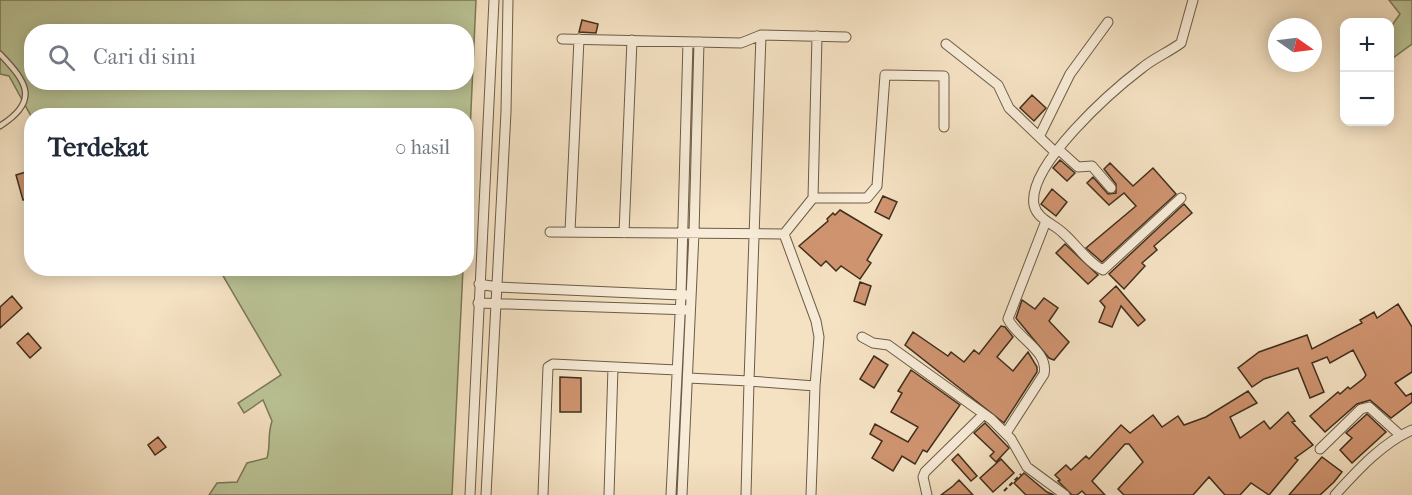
<!DOCTYPE html>
<html lang="id">
<meta charset="utf-8">
<style>
:root{--surface:#fff;--page:#f2f2f3;--text:#1f2937;--muted:#747a83;--line:#e0e1e3}
body{margin:0;font-family:"IM FELL French Canon",serif;background:var(--page);color:var(--text)}
.controls{position:absolute;right:18px;top:18px;display:grid;overflow:hidden;border-radius:12px;box-shadow:0 3px 15px #0003}
.controls button{width:54px;height:54px;display:grid;place-items:center;padding:0;border:0;border-bottom:2px solid var(--line);background:var(--surface);color:var(--text);font:30px sans-serif}
.compass{position:absolute;left:1268px;top:18px;width:54px;height:54px;border-radius:50%;background:var(--surface);box-shadow:0 3px 15px #0003;rotate:104deg}
.list{margin:0;padding:0;list-style:none}
h2{display:flex;justify-content:space-between;align-items:center;height:78px;margin:0;padding:0 24px;font-size:26px}
h2 small{font-size:20px;font-weight:400;color:var(--muted)}
.icon{flex:none;width:33px;height:33px;fill:none;stroke:currentColor;stroke-width:2;stroke-linecap:round;stroke-linejoin:round}
.map{position:relative;flex:none;width:1412px;height:495px;overflow:hidden}
.search{position:absolute;background:var(--surface);box-shadow:0 3px 15px #0003;left:24px;top:24px;width:450px;height:66px;display:flex;align-items:center;gap:15px;box-sizing:border-box;padding:0 21px;border-radius:24px;color:var(--muted);font-size:22px}
.panel{position:absolute;background:var(--surface);box-shadow:0 3px 15px #0003;left:24px;top:108px;width:450px;height:168px;border-radius:24px}
.map>svg:first-child{display:block}
</style>
<div class="map">
<svg width="1412" height="495" viewBox="0 0 1412 495">
<rect width="100%" height="100%" fill="#f5e2c3"/>
<filter id="stains"><feTurbulence type="fractalNoise" baseFrequency=".00333" numOctaves="4"/><feColorMatrix values="0 0 0 0 .2 0 0 0 0 .09 0 0 0 0 .02 0 0 0 .5 -.17"/></filter>
<radialGradient id="worn" r=".72"><stop offset=".6" stop-color="#630" stop-opacity="0"/><stop offset="1" stop-color="#630" stop-opacity=".3"/></radialGradient>
<path fill="#bac395" stroke="#7c7958" stroke-width="1.5" fill-rule="evenodd" d="M0 0H476L467 198 466 116H31L9 76 0 74ZM32 32H466V82H32Z
M1389 0H1412V44L1390 60V28L1400 14Z
M219 269H463L452 495H209L217 483 237 482 247 463 267 458C271 444 267 436 272 421L263 400 244 413 238 403 281 375Z"/>
<path fill="#d09470" stroke="#3f2f1c" stroke-width="1.5" d="M582 20 598 24 596 33 579 32Z
M1032 95 1046 108 1034 121 1020 108Z
M1060 160 1075 173 1067 181 1053 168Z
M1110 163 1133 186 1153 168 1176 194 1102 262 1086 248 1136 206 1124 193 1109 205 1087 183 1093 177 1108 194 1116 193V184L1104 169Z
M32 170V197L23 200 16 175Z
M1052 189 1067 202 1056 216 1041 204Z
M883 196 897 202 889 219 875 212Z
M1184 204 1192 213 1154 246 1157 250 1142 263 1145 266 1124 289 1109 274Z
M840 210 882 235 867 260 871 263 860 279 841 266 836 271 826 261 821 266 799 246 828 221 827 219 833 213 835 215Z
M1065 244 1098 275 1088 284 1056 253Z
M860 282 871 286 865 305 854 301Z
M1116 286 1145 320 1138 326 1121 306 1112 327 1099 322 1105 307 1100 301Z
M12 296 22 308 0 328V307Z
M1044 298 1058 308 1049 321 1069 342 1054 360 1049 358 1016 318 1022 300 1035 309Z
M1398 304 1412 327V372L1395 383 1406 396 1412 393V402L1391 418 1370 400 1357 404 1325 432 1310 416 1338 392 1340 394 1348 387 1350 389 1364 378 1366 375 1353 350 1330 363 1327 357 1312 363 1324 392 1310 398 1298 368 1264 379 1252 387 1238 368 1259 352 1307 335 1312 349 1362 323 1360 320 1374 312 1377 318Z
M1001 326 1005 327 1013 337 997 357 1013 371 1028 352 1037 367V372L1004 423 905 345 913 332 948 356 951 352 964 362 974 350 979 354Z
M28 333 41 348 30 358 17 343Z
M874 356 888 365 874 388 860 379Z
M911 370 960 405 927 452 923 450 915 464 902 456 893 471 872 458 882 441 870 434 875 424 908 442 918 427 891 412 902 393 898 391Z
M560 377 581 378V412H560Z
M1248 391 1257 403 1230 417 1240 438 1264 421 1270 429 1288 412 1295 421 1292 422 1313 445 1295 458 1298 460 1269 495 1251 483 1240 495H1225L1209 477 1193 495H1124L1118 489 1143 462 1129 444H1125L1092 481 1105 495H1086L1082 491 1077 495H1072L1058 481 1060 480 1055 475 1066 465 1071 470 1086 456 1089 459 1121 425 1130 433 1153 415 1162 427 1178 416 1184 425 1206 417Z
M1367 414 1386 432 1352 463 1340 450 1352 438 1346 433Z
M985 423 1009 448 996 462 990 456 994 452 974 433Z
M158 437 166 447 155 455 148 445Z
M958 454 977 476 971 481 952 460Z
M1322 457 1342 472 1334 482 1320 495H1289Z
M1001 459 1014 473 993 492 980 478Z
M1024 473 1047 492 1054 495H1026L1014 483Z
M959 480 973 495H941L953 486Z"/>
<g fill="none" stroke-linecap="round" stroke-linejoin="round">
<defs>
<path id="service" d="M0 54C27 82 40 101 0 126"/>
<path id="minor" d="M562 39 741 43 761 35 846 37
M946 44 998 85 1009 108 1055 152
M1040 135 1070 74 1108 22
M1058 149 1078 167 1092 166 1111 188
M813 198H867L877 186 885 75 944 76V127
M1181 198 1103 270C1088 263 1076 244 1063 233 1054 224 1037 219 1034 205 1027 165 1113 90 1142 68 1154 58 1169 52 1181 43L1193 0
M570 231 579 39
M550 232 784 234 813 198 817 36
M624 233 632 40
M479 284 497 287 681 295 688 42
M478 303 690 310
M862 337 873 343 888 345 991 419 1011 439 1027 467 1065 495
M688 378 749 381 761 35
M1006 433 1044 374C1049 351 1017 338 1008 319L1046 221
M1320 449 1361 409 1369 407 1400 435
M470 495 494 0
M486 495 506 112 508 0
M543 495 548 367 553 364 677 370
M609 495 613 367
M671 495 681 295H686
M682 495 694 233 699 42
M746 495 749 381 815 386 819 337 816 321 784 234
M811 495 815 386
M927 495 923 477 925 472 984 414
M1335 495C1357 471 1382 443 1412 430"/>
</defs>
<use href="#service" stroke="#6c5c46" stroke-width="7"/>
<use href="#minor" stroke="#6c5c46" stroke-width="11"/>
<path stroke="#3f2f1c" stroke-width="2" stroke-dasharray="4.5 3" stroke-linecap="butt" d="M1004 491 1021 474"/>
<use href="#service" stroke="#f8ecd8" stroke-width="4.5"/>
<use href="#minor" stroke="#f8ecd8" stroke-width="9"/>
</g>
<rect width="100%" height="100%" filter="url(#stains)"/>
<rect width="100%" height="100%" fill="url(#worn)"/>
</svg>
<div class="controls">
<button>+</button>
<button>−</button>
</div>
<svg class="compass" viewBox="-18 -18 36 36"><path d="M0-13l5 13h-10z" fill="#e53935"/><path d="M0 13l5-13h-10z" fill="#747a83"/></svg>
<div class="search"><svg class="icon" aria-label="search" viewBox="0 0 24 24"><circle cx="10" cy="10" r="6"/><path d="M15 15l6 6"/></svg>Cari di sini</div>
<section class="panel">
<h2>Terdekat<small>0 hasil</small></h2>
<ul class="list">
</ul>
</section>
</div>
